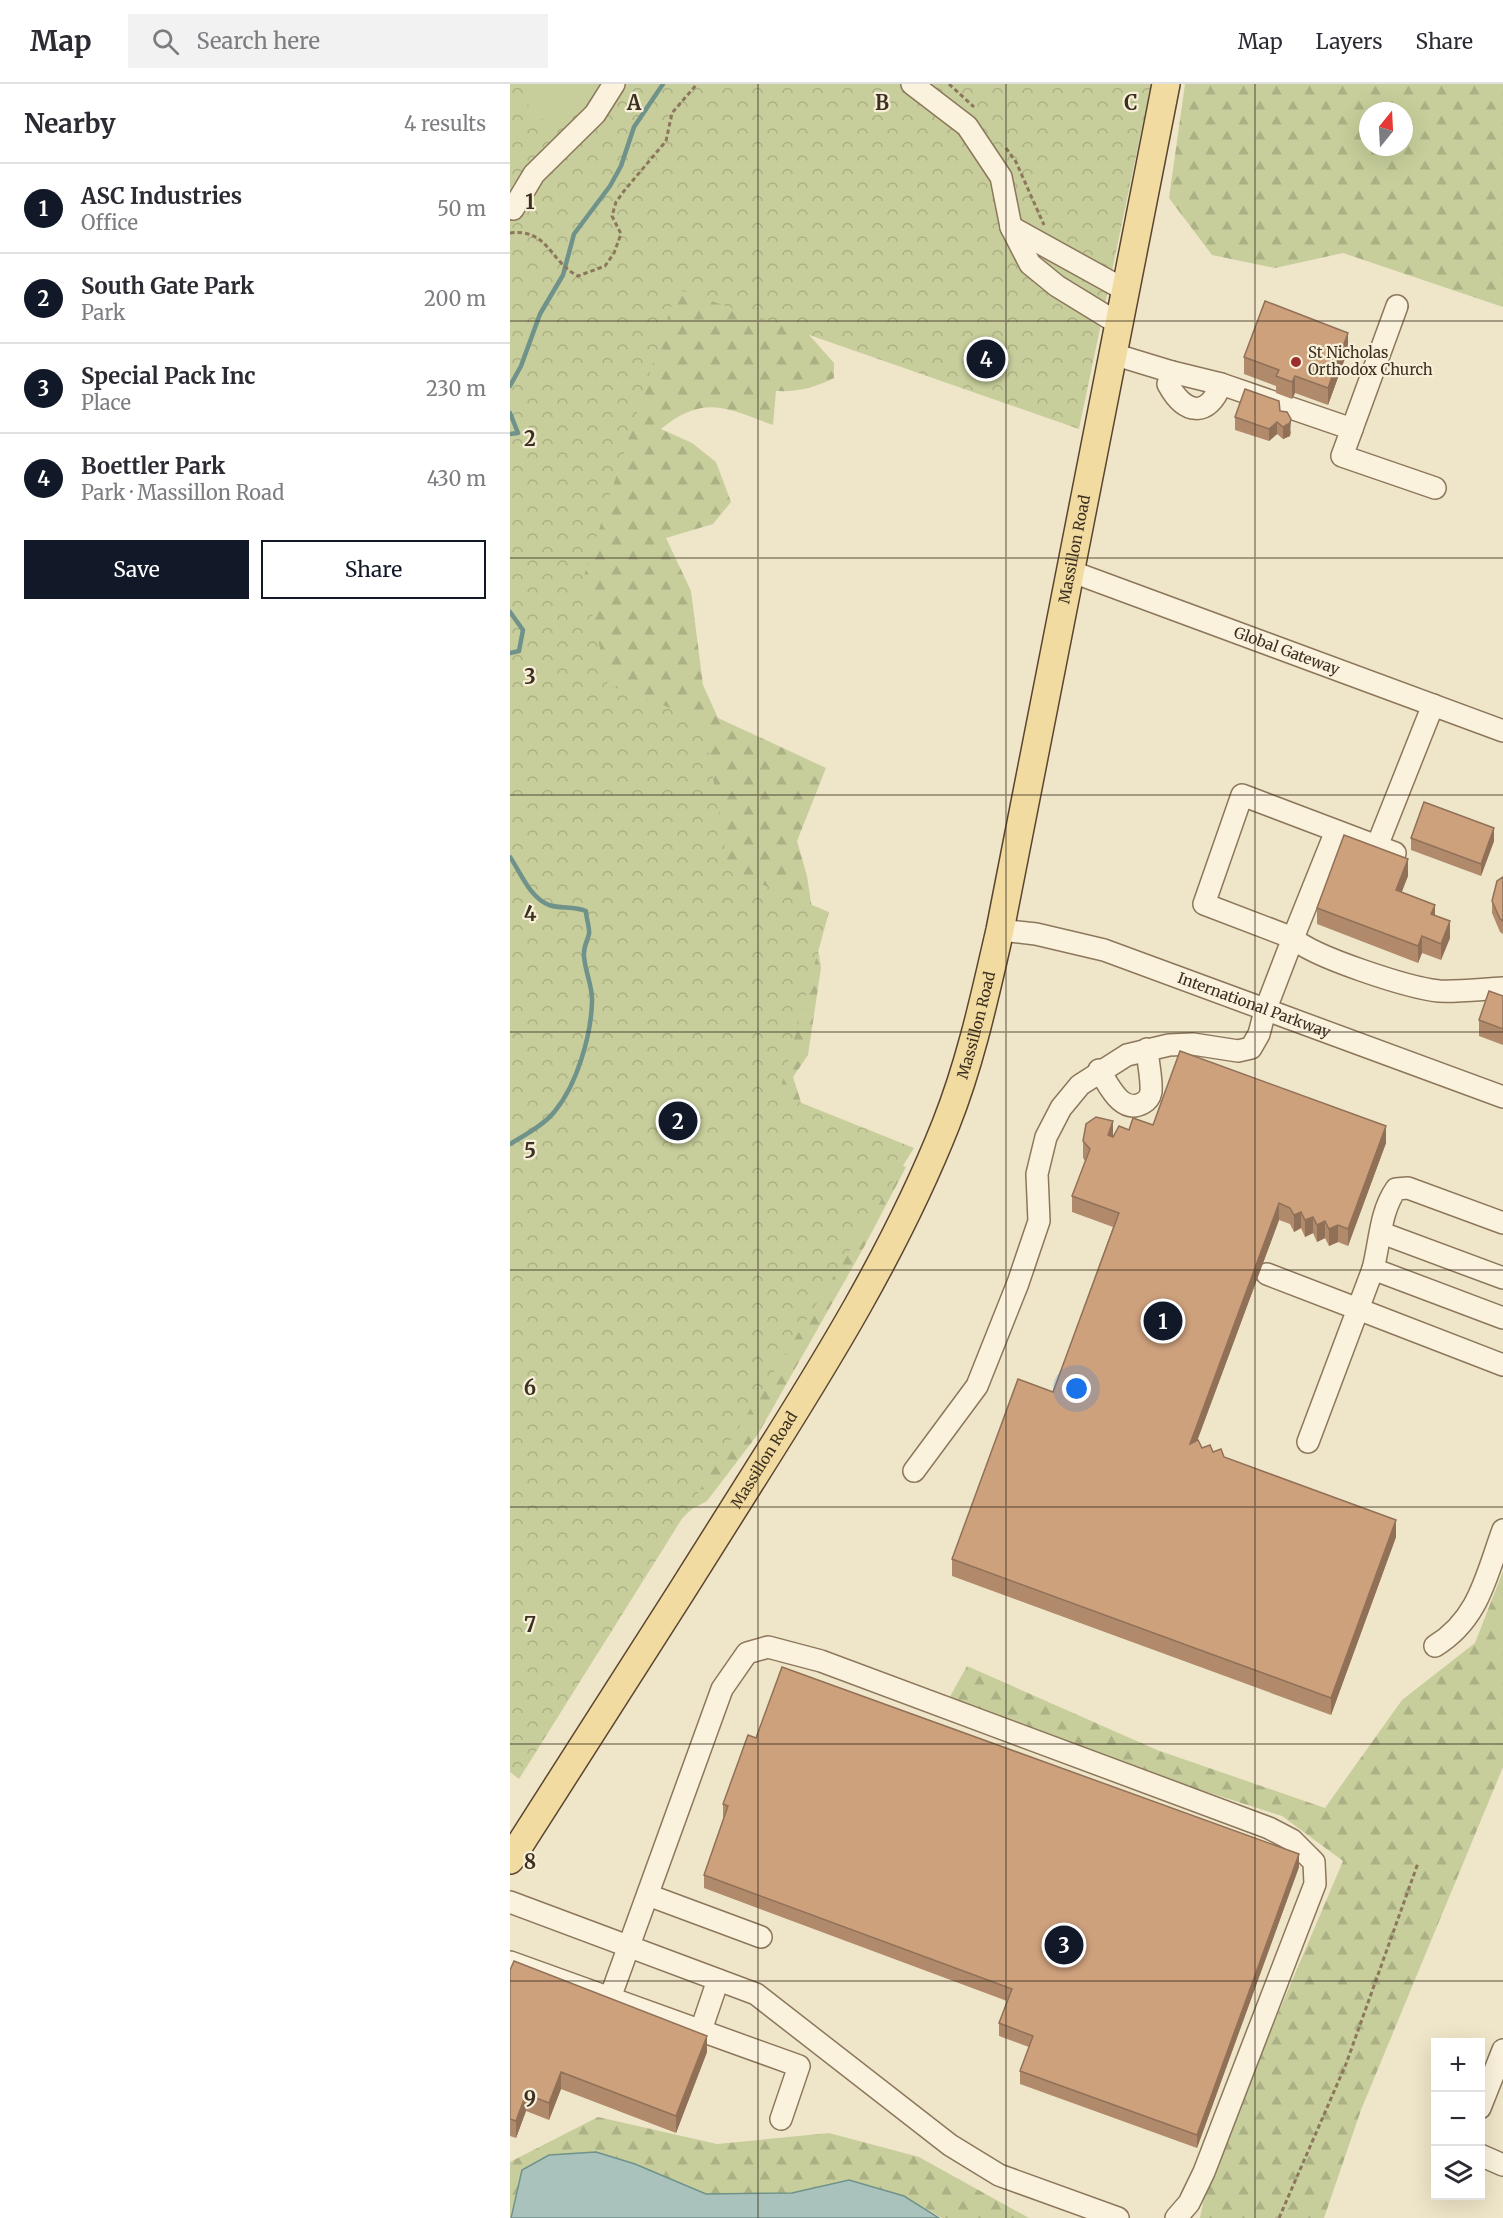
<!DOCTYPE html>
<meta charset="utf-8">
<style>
:root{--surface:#fff;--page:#f2f2f3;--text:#2b2b33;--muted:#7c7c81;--line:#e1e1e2;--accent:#111827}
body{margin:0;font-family:Merriweather,serif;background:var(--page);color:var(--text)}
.controls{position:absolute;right:18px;bottom:18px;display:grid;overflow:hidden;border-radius:0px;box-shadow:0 6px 24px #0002}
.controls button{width:54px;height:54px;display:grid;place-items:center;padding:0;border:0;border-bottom:2px solid var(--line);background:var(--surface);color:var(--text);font:30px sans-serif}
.compass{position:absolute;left:849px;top:18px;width:54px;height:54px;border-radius:50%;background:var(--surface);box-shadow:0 6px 24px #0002;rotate:18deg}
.you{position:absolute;left:567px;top:1305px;width:21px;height:21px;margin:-15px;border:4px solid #fff;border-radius:50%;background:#1a73e8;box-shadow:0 0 0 9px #1a73e833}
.badge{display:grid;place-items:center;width:39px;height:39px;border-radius:50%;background:var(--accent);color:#fff;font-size:20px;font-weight:700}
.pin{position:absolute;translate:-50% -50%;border:3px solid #fff;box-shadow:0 2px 6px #0006}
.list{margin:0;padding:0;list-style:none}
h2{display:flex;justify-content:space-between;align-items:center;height:78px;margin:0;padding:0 24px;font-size:26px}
h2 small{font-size:20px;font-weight:400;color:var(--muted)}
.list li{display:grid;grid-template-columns:39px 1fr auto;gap:18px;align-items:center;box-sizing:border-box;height:90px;padding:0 24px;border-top:2px solid var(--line)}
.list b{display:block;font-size:22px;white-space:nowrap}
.list p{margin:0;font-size:20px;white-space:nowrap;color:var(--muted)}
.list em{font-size:20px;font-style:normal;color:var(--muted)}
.actions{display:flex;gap:12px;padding:18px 24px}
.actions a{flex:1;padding:14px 0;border:2px solid var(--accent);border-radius:0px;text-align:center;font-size:21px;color:var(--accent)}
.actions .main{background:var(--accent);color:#fff}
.icon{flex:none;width:33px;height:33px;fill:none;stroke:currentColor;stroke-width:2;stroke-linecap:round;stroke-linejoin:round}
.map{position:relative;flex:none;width:993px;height:2134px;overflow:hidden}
header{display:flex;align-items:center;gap:36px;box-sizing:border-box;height:84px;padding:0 30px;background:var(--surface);border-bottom:2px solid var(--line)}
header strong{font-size:28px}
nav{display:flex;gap:33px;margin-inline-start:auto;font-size:21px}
.search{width:420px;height:54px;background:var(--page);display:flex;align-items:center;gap:15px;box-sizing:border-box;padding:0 21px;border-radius:0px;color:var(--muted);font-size:22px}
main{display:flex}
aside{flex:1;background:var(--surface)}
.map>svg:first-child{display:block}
</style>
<header>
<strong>Map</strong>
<div class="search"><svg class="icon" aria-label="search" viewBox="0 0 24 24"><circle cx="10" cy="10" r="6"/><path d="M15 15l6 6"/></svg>Search here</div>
<nav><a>Map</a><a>Layers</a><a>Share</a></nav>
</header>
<main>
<aside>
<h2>Nearby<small>4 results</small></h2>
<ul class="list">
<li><span class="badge">1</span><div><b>ASC Industries</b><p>Office</p></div><em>50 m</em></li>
<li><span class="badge">2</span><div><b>South Gate Park</b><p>Park</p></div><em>200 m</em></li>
<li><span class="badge">3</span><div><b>Special Pack Inc</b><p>Place</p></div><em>230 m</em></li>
<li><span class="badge">4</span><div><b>Boettler Park</b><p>Park · Massillon Road</p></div><em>430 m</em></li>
</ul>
<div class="actions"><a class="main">Save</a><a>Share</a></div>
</aside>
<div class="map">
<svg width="993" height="2134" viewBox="0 0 993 2134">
<defs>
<pattern id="forest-firs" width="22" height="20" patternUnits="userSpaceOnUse" patternTransform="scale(1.5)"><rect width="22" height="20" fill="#c7ce9b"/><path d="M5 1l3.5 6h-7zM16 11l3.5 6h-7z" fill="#acb185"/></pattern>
<pattern id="park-crowns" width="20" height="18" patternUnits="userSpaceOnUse" patternTransform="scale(1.5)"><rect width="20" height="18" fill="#c7ce9b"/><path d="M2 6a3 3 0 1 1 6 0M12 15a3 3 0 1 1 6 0" fill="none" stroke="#acb185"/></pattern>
</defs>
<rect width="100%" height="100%" fill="#efe5c8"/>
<path fill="url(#forest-firs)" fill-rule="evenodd" d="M675 0H993V223L833 169 765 184 702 171 659 114ZM858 27H894V63H858Z
M23 144 285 235 324 279V294C304 304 288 308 266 307L263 341C216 324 194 310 151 345L182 359 206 378 221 418 203 440 156 454 181 507 193 601 208 634 316 684 287 757 297 792 311 884 298 971 283 993 297 1037 396 1083 354 1163 248 1350 197 1417 182 1425 142 1462 0 190Z
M993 1487V1683L851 2026 814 2134H690L698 2094 833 1777 772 1732 512 1649 437 1618 457 1582 647 1666 815 1724 892 1616 965 1559Z
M88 2033 207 2060 319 2049 409 2073 519 2134H432L394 2112 339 2096 282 2109 196 2110 125 2080 86 2068 12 2086 0 2134V2078Z"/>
<path fill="url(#park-crowns)" d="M0 0H641L569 345 167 205 74 492 98 601 193 636 219 787 319 828 269 1010 404 1064 9 1695 0 1688Z"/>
<path fill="#c7ce9b" d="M24 0H81L42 44 11 14Z"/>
<path fill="#a9c3bc" stroke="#6f928b" stroke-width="1.5" d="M86 2068 125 2080 196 2110 282 2109 339 2096 394 2112 429 2134H1L12 2086 39 2071Z"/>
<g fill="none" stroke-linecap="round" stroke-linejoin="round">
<path stroke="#6f928b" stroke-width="4.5" d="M0 302 11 282 30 230 53 191 64 150 100 102 111 82 124 43 153 0
M0 329 8 349 0 350
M0 528 13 546 9 567 0 569
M0 773C11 789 20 814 39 821 51 825 63 822 76 827 76 834 80 844 79 850 77 858 73 863 74 872 75 888 83 903 82 918 81 952 67 1000 45 1027 34 1041 15 1051 0 1060"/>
<defs>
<g id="minor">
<path d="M402 0 457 42 491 93 501 143 520 180 547 202 609 240"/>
<path d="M3 125 24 90 85 30 104 0"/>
<path d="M501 143 615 206"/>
<path d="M603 270 662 288 658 300C674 330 698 335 711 300L842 345 832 372 925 404"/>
<path d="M662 288 711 300"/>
<path d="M842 345 887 222"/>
<path id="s1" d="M560 487 993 647"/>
<path d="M826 747 783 854C803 873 899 904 929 907 949 908 972 905 993 904"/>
<path d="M867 762 923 621"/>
<path id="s2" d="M490 846 526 850 594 866 993 1013"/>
<path d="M589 986C599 1001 611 1031 633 1019 637 1017 640 1013 641 1008 642 995 638 979 637 965"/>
<path d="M993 1139 898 1104 886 1105C870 1128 870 1158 863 1185L993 1234"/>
<path d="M872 1149 993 1194"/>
<path d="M863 1185 848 1225 993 1281"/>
<path d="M757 1190 848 1225 798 1358"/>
<path d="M404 1387 467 1302 508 1199 529 1137 527 1090 536 1053 551 1024 570 1001 617 971 659 961 683 960 728 967 741 964 749 950 755 927 783 854 694 820 732 711 885 769"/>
<path d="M925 1562C969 1535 976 1492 993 1446"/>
<path d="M138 1811 251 1853"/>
<path d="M0 1818 246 1910 440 2061 489 2091 608 2134"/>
<path d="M0 1878 289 1982 271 2035"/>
<path d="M100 1914 212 1605 237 1569 258 1563 311 1577 759 1744 782 1756 804 1778 805 1800 694 2088 679 2119 666 2134"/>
<path d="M191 1946 208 1896"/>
<path d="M970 2024 993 1966"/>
<path d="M970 2071 993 2081"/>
</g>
<g id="major">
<path id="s3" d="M0 1776C81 1649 163 1522 243 1394 315 1280 386 1166 436 1040 461 977 475 911 490 846L656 0"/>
</g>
</defs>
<use href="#minor" stroke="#8c775c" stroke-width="24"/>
<use href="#major" stroke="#5a4530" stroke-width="30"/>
<path stroke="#8c775c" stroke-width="3" stroke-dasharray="4.5 3" stroke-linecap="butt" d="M439 0 464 23
M496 64 506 78 534 141
M0 149C38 144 40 178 68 192L95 182 104 169 111 150 102 132 106 118 114 107 156 57 162 29 187 0
M769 2134 836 1980 908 1779"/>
<use href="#minor" stroke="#faf2dc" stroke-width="21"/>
<use href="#major" stroke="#f2dba0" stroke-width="27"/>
</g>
<path fill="#b18a6c" d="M838 266 818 321 785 309 782 315 766 309V302L734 290V273Z
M770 327 781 348 780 352 773 355 767 350 759 357 725 346V333Z
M901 754 984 757 971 792 901 766Z
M898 792 891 808 925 832 940 854 931 876 912 869 908 879 807 840V824Z
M993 793V850L990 848 982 829V817Z
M993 912V961L969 952V936Z
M643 1041 876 1059 838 1162 828 1158 819 1162 815 1154 807 1158 803 1149 795 1153 791 1144 784 1148 780 1140 769 1136 687 1357 692 1364 714 1373 886 1453 821 1631 442 1492V1475L543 1308 603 1143 562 1128V1112L575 1077 573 1074V1057L603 1052 619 1046Z
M246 1654 789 1783 687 2064 510 2000V1987L519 1963 489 1952V1939L497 1917 194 1804V1791L214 1733H213V1720Z
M0 1886 197 1968 166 2049 51 2005 39 2036 16 2027 6 2054 0 2052Z"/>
<path fill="#907158" d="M838 249V266L818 321V304Z
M785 292V309L782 315V298Z
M781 335 780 352 773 355V343Z
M767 338V350L759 357V345Z
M984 744V757L971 792V780Z
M898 775V792L886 823V806Z
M925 821V837L921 830Z
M940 837V854L931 876V860Z
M912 852V869L908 879V862Z
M603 1037V1054L598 1051Z
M876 1042V1059L838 1162V1145Z
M769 1119V1136L680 1376V1360Z
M791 1128V1144L784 1148V1131Z
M803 1133V1149L795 1153V1136Z
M815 1137V1154L807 1158V1141Z
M828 1141V1158L819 1162V1145Z
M886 1436V1453L821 1631V1614Z
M789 1770V1783L687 2064V2051Z
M197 1952V1968L166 2049V2032Z
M51 1988V2005L39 2036V2019Z
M16 2010V2027L6 2054V2037Z"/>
<path fill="#cea17d" stroke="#907158" stroke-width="1.5" d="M755 217 838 249 818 304 785 292 782 298 766 292 769 286 734 273Z
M735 305 769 317 770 327 777 328 781 335 780 339 773 343 767 338 759 345 725 333Z
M914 718 984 744 971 780 901 754Z
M834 751 898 775 886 806 925 821 921 830 940 837 931 860 912 852 908 862 807 824Z
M993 793V837L990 835 982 817 987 797Z
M979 907 993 912V945L969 936Z
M670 967 876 1042 838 1145 828 1141 819 1145 815 1137 807 1141 803 1133 795 1136 791 1128 784 1131 780 1124 769 1119 680 1360 688 1356 692 1364 700 1361 703 1368 711 1365 714 1373 886 1436 821 1614 442 1475 508 1295 543 1308 609 1129 562 1112 580 1065 573 1057 576 1040 586 1033 603 1037 598 1051 603 1053 609 1042 619 1046 623 1034 643 1041Z
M272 1583 789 1770 687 2051 510 1987 523 1952 489 1939 502 1905 194 1791 218 1722 213 1720 238 1651 246 1654Z
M4 1877 197 1952 166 2032 51 1988 39 2019 16 2010 6 2037 0 2035V1886Z"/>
<path fill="none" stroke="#3c2f20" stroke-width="1.5" stroke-opacity="0.55" d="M248 0V2134M496 0V2134M745 0V2134M0 237H993M0 474H993M0 711H993M0 948H993M0 1186H993M0 1423H993M0 1660H993M0 1897H993"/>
<circle fill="#9c2e2b" stroke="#f7efd8" stroke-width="2" cx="786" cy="278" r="6"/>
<g text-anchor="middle" stroke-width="4.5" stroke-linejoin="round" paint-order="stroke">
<g font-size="15" fill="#3c2f20" stroke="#f7efd8" text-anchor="start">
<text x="798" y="274">St Nicholas<tspan x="798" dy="17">Orthodox Church</tspan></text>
</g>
<g font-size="15" fill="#3c2f20" stroke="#f7efd8">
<text dy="5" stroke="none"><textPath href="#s3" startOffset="1446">Massillon Road</textPath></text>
<text dy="5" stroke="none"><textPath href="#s1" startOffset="231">Global Gateway</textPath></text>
<text dy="5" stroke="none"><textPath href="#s2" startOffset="266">International Parkway</textPath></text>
<text dy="5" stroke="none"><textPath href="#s3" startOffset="960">Massillon Road</textPath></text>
<text dy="5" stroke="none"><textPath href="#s3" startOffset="474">Massillon Road</textPath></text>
</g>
</g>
<g font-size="20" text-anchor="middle" font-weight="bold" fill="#3c2f20" stroke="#f7efd8" stroke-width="4.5" stroke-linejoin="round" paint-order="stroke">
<text x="124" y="26">A</text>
<text x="372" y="26">B</text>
<text x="621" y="26">C</text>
<text x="20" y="125">1</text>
<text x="20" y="362">2</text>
<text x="20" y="600">3</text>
<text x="20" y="837">4</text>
<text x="20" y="1074">5</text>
<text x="20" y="1311">6</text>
<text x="20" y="1548">7</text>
<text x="20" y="1785">8</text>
<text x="20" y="2022">9</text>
</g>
</svg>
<div class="controls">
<button>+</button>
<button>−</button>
<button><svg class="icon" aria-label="layers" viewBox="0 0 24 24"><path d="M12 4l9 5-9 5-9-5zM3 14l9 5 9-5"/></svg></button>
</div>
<svg class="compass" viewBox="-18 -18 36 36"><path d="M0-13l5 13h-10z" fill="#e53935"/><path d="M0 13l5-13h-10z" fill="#7c7c81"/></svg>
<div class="you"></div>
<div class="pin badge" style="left:653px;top:1237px">1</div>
<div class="pin badge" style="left:168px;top:1037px">2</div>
<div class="pin badge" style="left:554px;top:1861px">3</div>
<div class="pin badge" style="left:476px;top:275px">4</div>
</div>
</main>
